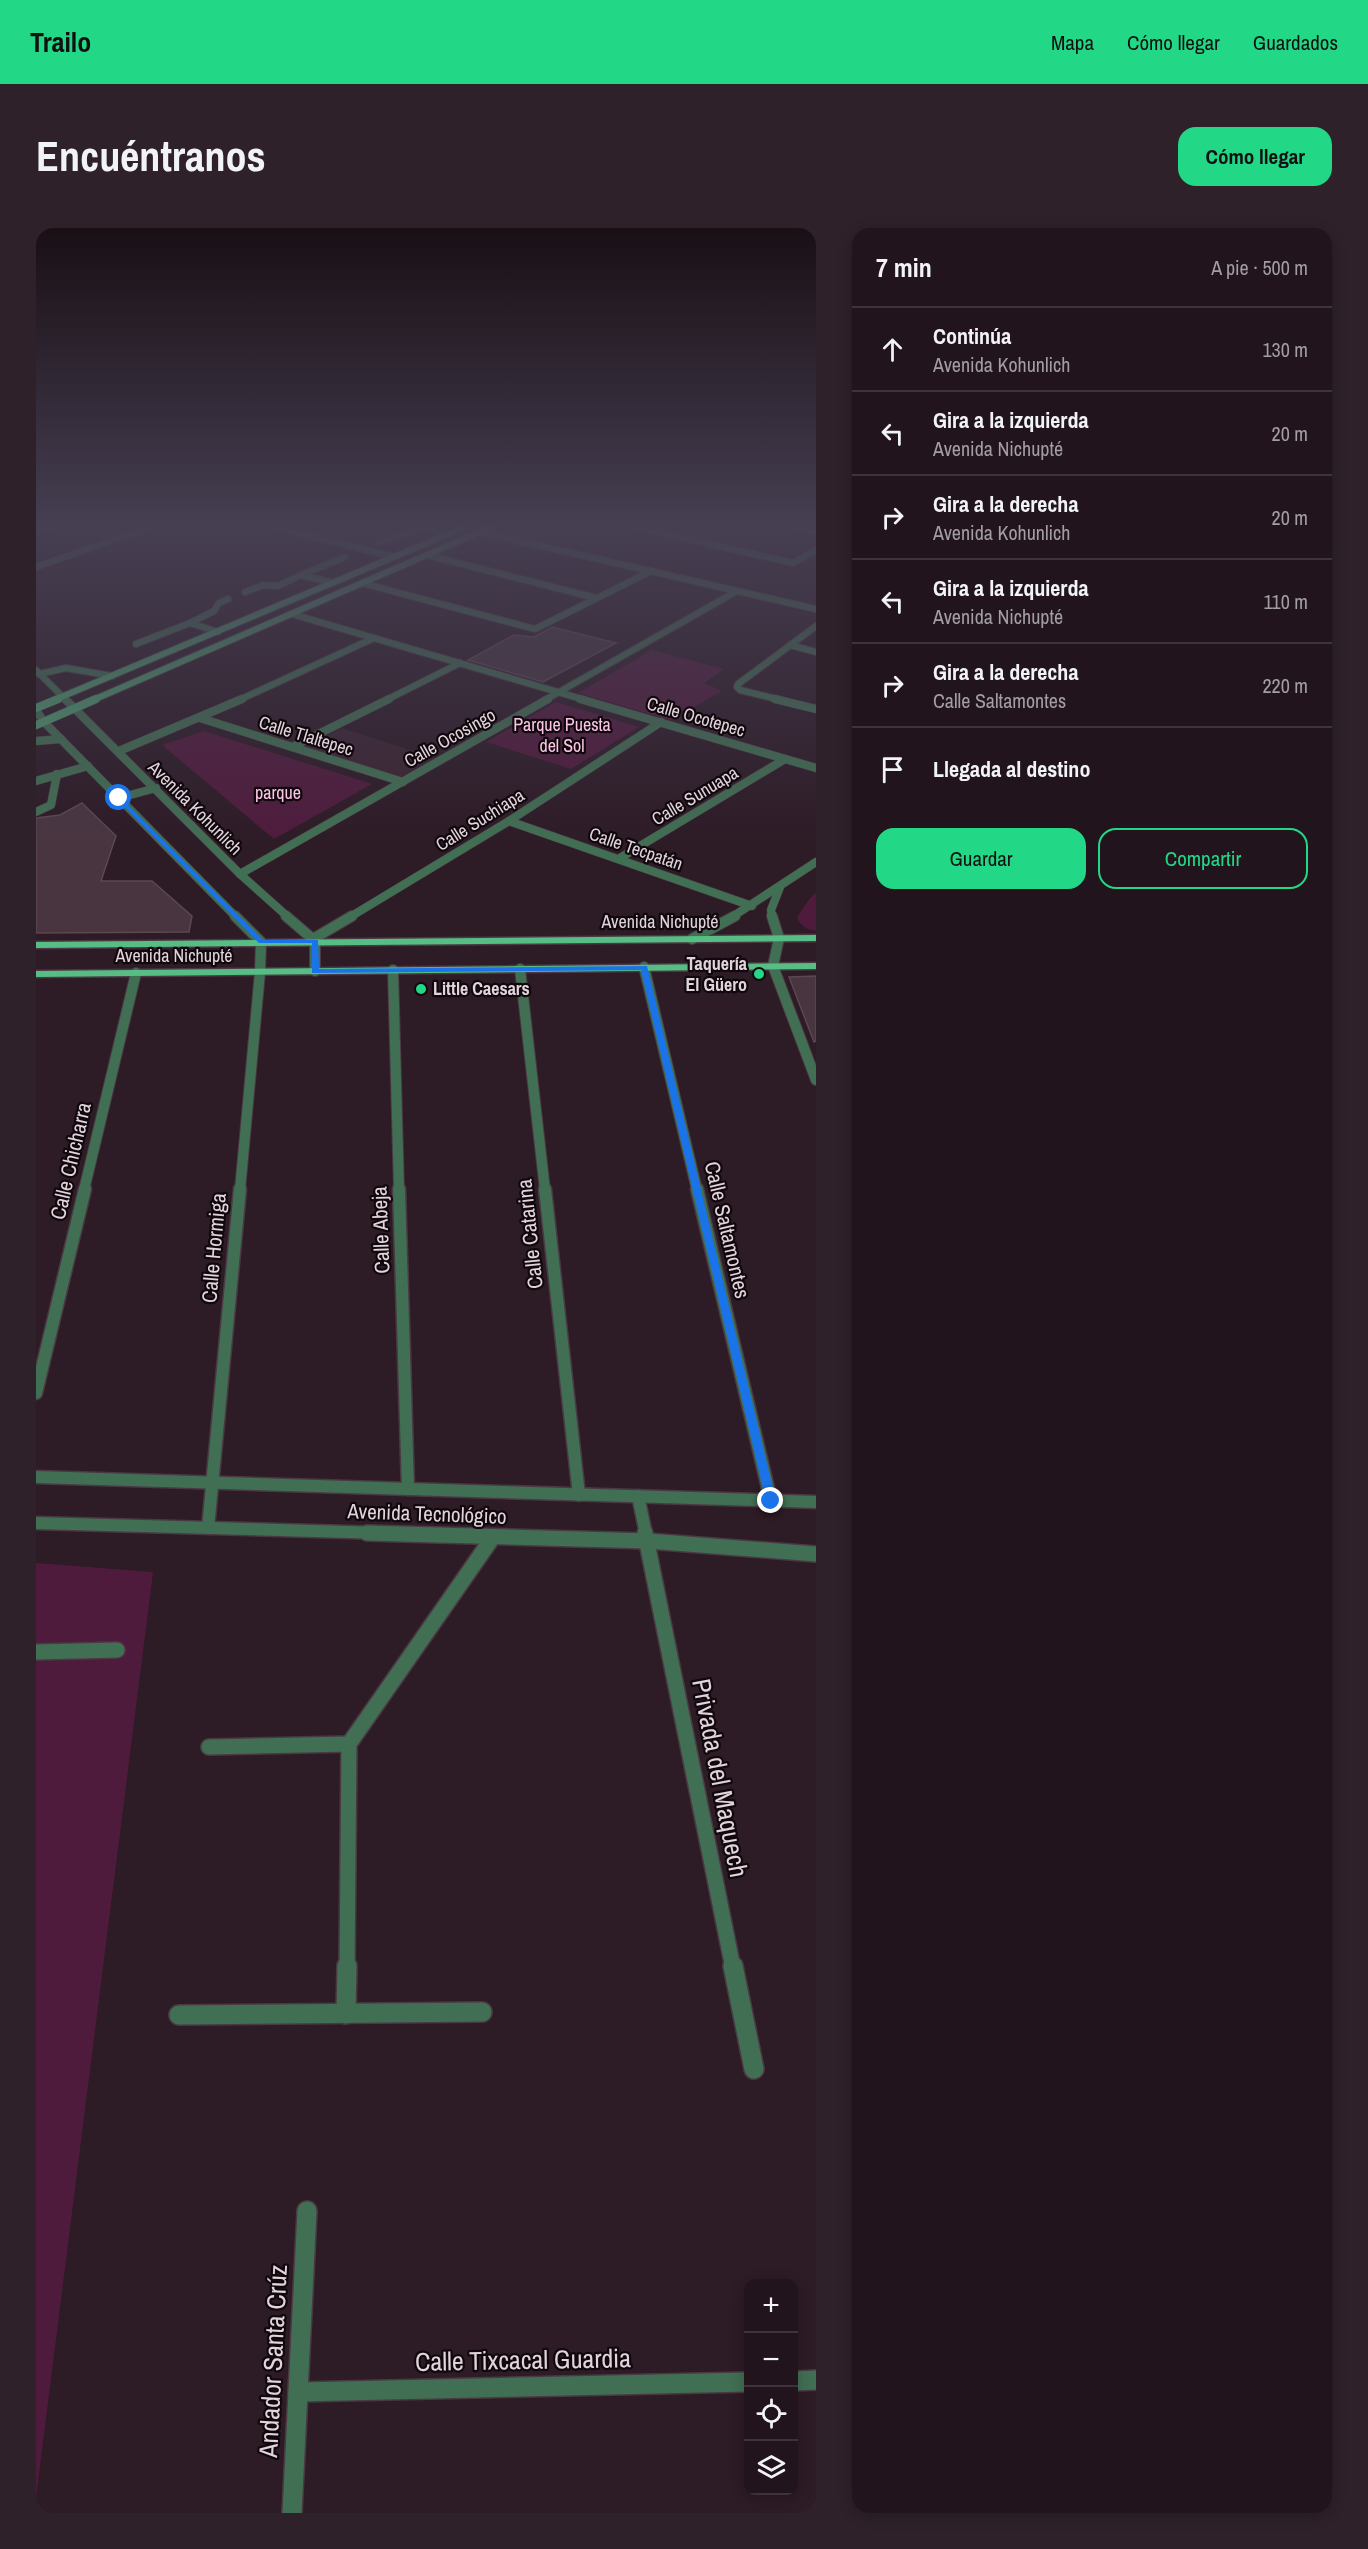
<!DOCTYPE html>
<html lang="es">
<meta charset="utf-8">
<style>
body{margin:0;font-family:"Archivo Narrow",sans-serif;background:#2e2129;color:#f1f3f6}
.controls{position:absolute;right:18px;bottom:18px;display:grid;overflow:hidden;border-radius:12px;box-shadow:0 3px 15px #0003}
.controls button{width:54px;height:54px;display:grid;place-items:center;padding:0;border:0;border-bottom:2px solid #3f333b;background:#22141c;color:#f1f3f6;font:30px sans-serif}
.stop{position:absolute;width:18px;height:18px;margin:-14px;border:4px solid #1a73e8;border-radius:50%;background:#fff}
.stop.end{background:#1a73e8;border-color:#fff;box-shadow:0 2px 6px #0008}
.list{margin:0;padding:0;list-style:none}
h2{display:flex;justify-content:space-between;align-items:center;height:78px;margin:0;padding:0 24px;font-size:26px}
h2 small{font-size:20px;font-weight:400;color:#a29ea3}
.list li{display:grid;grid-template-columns:39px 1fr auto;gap:18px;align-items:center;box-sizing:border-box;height:84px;padding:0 24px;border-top:2px solid #3f333b}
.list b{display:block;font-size:22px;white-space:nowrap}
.list p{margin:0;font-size:20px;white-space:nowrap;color:#a29ea3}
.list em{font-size:20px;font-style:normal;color:#a29ea3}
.actions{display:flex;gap:12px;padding:18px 24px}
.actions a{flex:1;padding:14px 0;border:2px solid #22d887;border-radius:18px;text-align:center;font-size:21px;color:#22d887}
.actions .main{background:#22d887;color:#111}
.icon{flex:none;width:33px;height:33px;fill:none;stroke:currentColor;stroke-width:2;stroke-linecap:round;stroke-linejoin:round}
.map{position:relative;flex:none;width:780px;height:2285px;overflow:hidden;border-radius:18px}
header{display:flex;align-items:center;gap:36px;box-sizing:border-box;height:84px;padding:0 30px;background:#22d887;color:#111}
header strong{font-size:28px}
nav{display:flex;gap:33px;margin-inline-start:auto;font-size:21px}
.intro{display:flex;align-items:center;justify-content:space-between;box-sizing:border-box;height:144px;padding:0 36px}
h1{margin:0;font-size:42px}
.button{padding:15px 27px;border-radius:18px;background:#22d887;color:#111;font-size:21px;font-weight:700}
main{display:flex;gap:36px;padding:0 36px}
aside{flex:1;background:#22141c;border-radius:18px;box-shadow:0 3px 15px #0003}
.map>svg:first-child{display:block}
.built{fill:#3b2432}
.green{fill:#4f1b3d}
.building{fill:#483540;stroke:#5c4753;stroke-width:1.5}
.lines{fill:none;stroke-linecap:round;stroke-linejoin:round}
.service-far1-casing{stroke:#4a3943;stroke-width:8}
.service-casing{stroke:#4a3943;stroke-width:9}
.minor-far5-casing{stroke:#4a3943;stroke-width:8}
.minor-far4-casing{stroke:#4a3943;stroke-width:9}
.minor-far3-casing{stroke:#4a3943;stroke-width:12}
.minor-far2-casing{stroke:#4a3943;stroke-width:15}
.minor-far1-casing{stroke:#4a3943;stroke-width:18}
.minor-casing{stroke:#4a3943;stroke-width:22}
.tertiary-far4-casing{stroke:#4a3943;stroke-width:8}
.tertiary-far3-casing{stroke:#4a3943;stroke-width:9}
.tertiary-far2-casing{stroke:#4a3943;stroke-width:12}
.tertiary-far1-casing{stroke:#4a3943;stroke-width:15}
.tertiary-casing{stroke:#4a3943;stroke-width:18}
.secondary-far1-casing{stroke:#4a3943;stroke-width:8}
.secondary-casing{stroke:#4a3943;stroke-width:9}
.primary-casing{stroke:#4a3943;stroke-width:3}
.service-far1{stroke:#416f53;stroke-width:6}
.service{stroke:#416f53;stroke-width:8}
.minor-far5{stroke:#416f53;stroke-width:6}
.minor-far4{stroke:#416f53;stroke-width:8}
.minor-far3{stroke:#416f53;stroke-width:10}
.minor-far2{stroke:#416f53;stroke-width:12}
.minor-far1{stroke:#416f53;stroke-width:15}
.minor{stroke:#416f53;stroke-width:19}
.tertiary-far4{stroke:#416f53;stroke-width:6}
.tertiary-far3{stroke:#416f53;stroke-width:8}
.tertiary-far2{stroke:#416f53;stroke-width:10}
.tertiary-far1{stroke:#416f53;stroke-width:12}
.tertiary{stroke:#416f53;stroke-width:15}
.secondary-far1{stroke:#4d9b6f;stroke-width:6}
.secondary{stroke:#4d9b6f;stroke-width:8}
.primary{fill:#56bd84;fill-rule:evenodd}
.route{fill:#1a73e8}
.poi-dot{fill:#22d887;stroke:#10080d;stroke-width:2}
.labels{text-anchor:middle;stroke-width:4.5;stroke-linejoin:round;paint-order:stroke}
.far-street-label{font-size:18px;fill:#e1d4db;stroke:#10080d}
.far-park-label{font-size:18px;fill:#fbc6e5;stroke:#10080d}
.far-poi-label{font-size:18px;font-weight:bold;fill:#e1d4db;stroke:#10080d;text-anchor:end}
.street-label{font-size:21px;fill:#e1d4db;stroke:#10080d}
.near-street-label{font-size:26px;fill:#e1d4db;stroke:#10080d}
</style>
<header>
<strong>Trailo</strong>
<nav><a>Mapa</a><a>Cómo llegar</a><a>Guardados</a></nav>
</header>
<div class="intro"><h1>Encuéntranos</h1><a class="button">Cómo llegar</a></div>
<main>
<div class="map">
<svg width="780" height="2285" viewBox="0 0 780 2285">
<rect width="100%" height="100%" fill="#2d1b26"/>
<polygon class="built" points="306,500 398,530 363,550 266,520"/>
<g class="green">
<polygon points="616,422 688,441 668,455 686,463 635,492 542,465"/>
<polygon points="520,474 603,499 535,541 450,514"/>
<polygon points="168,503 336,556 238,611 126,517"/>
<path d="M780 665V703C770 701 765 699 761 689L774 670Z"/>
<polygon points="0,1335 117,1344 0,2269"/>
</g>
<g class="building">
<polygon points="516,399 580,415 507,454 432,432 478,407 498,409"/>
<polygon points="46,575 80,608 65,653 116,653 156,688 153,704 0,705 0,590 24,587"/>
<polygon points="780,748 780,813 778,814 753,749"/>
</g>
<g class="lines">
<g class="service-far1-casing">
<g id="service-far1">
<polyline points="386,299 412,306"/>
<polyline points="342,315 385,300"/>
<polyline points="297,355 265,347 309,329"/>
<polyline points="209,364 227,357 242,358 265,347"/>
<polyline points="182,404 154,395 178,383 183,375 192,371"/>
<polyline points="100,416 154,395"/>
<polyline points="3,446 30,440 76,448"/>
</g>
</g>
<g class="service-casing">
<g id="service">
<polyline points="0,513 25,511"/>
<polyline points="0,553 52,538"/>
<polyline points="0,584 15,577 21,546"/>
</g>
</g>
<g class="minor-far5-casing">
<g id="minor-far5">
<polyline points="239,299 359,329"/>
<polyline points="600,299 757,335 780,322"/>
<polyline points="758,299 780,304"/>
<polyline points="0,304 15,299"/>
<polyline points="444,304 780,381"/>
<polyline points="391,327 560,370"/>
<polyline points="0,339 114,299"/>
<polyline points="326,355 499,401 615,343"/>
<polyline points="256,386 549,472"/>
<polyline points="754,417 780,424"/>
<polyline points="203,472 338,410"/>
<polyline points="350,472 424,435"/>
<polyline points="509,472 701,363"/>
<polyline points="745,472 704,462 701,459 702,456 780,398"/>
</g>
</g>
<g class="minor-far4-casing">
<g id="minor-far4">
<polyline points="544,471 780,540"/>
<polyline points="739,471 780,481"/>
<polyline points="164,490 367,554"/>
<polyline points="256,519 353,471"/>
<polyline points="83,523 206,471"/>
<polyline points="473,593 716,678"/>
<polyline points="584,630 749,531"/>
<polyline points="204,646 512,471"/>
<polyline points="314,689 473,593 625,494"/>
<polyline points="696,689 780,634"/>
<polyline points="736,689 735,682 744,659"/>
</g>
</g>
<g class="minor-far3-casing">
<g id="minor-far3">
<polyline points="736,688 743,710 737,738 780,852"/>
<polyline points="277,711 316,688"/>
<polyline points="656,711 699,688"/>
<polyline points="608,739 661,962"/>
<polyline points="484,741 509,962"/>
<polyline points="357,742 363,962"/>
<polyline points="48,962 100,745"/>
<polyline points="204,962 224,744"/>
</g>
</g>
<g class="minor-far2-casing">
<g id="minor-far2">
<polyline points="363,961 372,1261"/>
<polyline points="509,961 543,1267"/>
<polyline points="661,961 735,1273"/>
<polyline points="0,1165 49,961"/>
<polyline points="602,1268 610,1306"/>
<polyline points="172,1300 204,961"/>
</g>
</g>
<g class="minor-far1-casing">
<g id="minor-far1">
<polyline points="609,1305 697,1740"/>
<polyline points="0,1424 81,1422"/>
<polyline points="173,1519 313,1516"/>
<polyline points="311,1740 313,1516 457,1309"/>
</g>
</g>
<g class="minor-casing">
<g id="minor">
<polyline points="697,1738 718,1841"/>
<polyline points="310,1786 311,1738"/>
<polyline points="143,1787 446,1784"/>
<polyline points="758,2153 780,2152"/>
<polyline points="262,2164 712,2154"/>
<polyline points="256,2285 271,1983"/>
</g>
</g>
<g class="tertiary-far4-casing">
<polyline id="tertiary-far4" points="0,442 30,472"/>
</g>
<g class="tertiary-far3-casing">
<g id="tertiary-far3">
<polyline points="29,471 204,646 252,689"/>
<polyline points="0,482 8,494 200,689"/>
<polyline points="83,570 120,560"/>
</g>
</g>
<g class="tertiary-far2-casing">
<g id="tertiary-far2">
<polyline points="199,688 225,714 224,744"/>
<polyline points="250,688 279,713 279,743"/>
</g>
</g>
<g class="tertiary-far1-casing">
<g id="tertiary-far1">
<polyline points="0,1249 780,1274"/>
<polyline points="0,1295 382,1306"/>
</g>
</g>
<g class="tertiary-casing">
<polyline id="tertiary" points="331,1305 612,1313 780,1326"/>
</g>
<g class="secondary-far1-casing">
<g id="secondary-far1">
<polyline points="18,472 429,299"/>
<polyline points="57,472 455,299"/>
</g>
</g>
<g class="secondary-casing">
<g id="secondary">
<polyline points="0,480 22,471"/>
<polyline points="0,497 60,471"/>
</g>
</g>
<g class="primary-casing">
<g id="primary">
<polygon points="780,707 780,713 0,720 0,714"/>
<polygon points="780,735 780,741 0,749 0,743"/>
</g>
</g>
<use href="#service-far1" class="service-far1"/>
<use href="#service" class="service"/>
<use href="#minor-far5" class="minor-far5"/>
<use href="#minor-far4" class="minor-far4"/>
<use href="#minor-far3" class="minor-far3"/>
<use href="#minor-far2" class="minor-far2"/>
<use href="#minor-far1" class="minor-far1"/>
<use href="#minor" class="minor"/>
<use href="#tertiary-far4" class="tertiary-far4"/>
<use href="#tertiary-far3" class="tertiary-far3"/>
<use href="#tertiary-far2" class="tertiary-far2"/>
<use href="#tertiary-far1" class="tertiary-far1"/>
<use href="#tertiary" class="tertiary"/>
<use href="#secondary-far1" class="secondary-far1"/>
<use href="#secondary" class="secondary"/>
<use href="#primary" class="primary"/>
</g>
<linearGradient id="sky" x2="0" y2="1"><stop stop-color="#190f15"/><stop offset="0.48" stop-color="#463f52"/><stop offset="1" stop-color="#463f52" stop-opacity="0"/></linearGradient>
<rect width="780" height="619" fill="url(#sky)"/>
<polygon class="route" points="83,568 227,712 282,712 283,741 611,738 740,1273 739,1276 735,1277 730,1273 605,742 276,745 276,715 223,715 81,571"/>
<g class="poi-dot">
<circle cx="723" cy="746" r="6"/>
<circle cx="385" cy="761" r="6"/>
</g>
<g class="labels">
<g class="far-street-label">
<text transform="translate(660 489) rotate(16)" y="6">Calle Ocotepec</text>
<text transform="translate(270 508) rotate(17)" y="6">Calle Tlaltepec</text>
<text transform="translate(414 510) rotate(-29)" y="6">Calle Ocosingo</text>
<text transform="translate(659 568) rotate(-31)" y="6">Calle Sunuapa</text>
<text transform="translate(159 580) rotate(45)" y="6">Avenida Kohunlich</text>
<text transform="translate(444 592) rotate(-32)" y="6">Calle Suchiapa</text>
<text transform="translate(600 621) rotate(19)" y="6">Calle Tecpatán</text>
<text x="624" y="700">Avenida Nichupté</text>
<text x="138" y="734">Avenida Nichupté</text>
</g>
<g class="far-park-label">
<text x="526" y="503">Parque Puesta<tspan x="526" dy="21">del Sol</tspan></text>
<text x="242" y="571">parque</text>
</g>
<g class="far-poi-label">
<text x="711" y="742">Taquería<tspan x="711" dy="21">El Güero</tspan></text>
<text x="397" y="767" text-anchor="start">Little Caesars</text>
</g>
<g class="street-label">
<text transform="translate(35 933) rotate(-77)" y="7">Calle Chicharra</text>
<text transform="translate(345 1002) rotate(-92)" y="7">Calle Abeja</text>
<text transform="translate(691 1002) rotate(77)" y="7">Calle Saltamontes</text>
<text transform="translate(494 1006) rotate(-96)" y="7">Calle Catarina</text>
<text transform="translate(178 1020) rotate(-85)" y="7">Calle Hormiga</text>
<text transform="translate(391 1286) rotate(2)" y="7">Avenida Tecnológico</text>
</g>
<g class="near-street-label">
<text transform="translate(684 1550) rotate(79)" y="9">Privada del Maquech</text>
<text transform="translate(487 2132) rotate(-1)" y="9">Calle Tixcacal Guardia</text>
<text transform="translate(237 2133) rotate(-87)" y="9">Andador Santa Crúz</text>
</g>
</g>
</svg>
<div class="controls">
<button>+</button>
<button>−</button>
<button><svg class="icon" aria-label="locate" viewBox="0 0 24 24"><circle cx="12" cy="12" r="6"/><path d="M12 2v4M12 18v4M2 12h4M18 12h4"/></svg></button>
<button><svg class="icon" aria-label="layers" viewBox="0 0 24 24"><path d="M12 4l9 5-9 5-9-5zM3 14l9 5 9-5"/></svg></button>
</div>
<div class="stop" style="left:83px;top:570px"></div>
<div class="stop end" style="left:735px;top:1273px"></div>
</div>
<aside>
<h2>7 min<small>A pie · 500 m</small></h2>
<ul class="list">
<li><svg class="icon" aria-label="ahead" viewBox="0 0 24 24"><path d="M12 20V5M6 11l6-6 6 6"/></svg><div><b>Continúa</b><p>Avenida Kohunlich</p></div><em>130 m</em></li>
<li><svg class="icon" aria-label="left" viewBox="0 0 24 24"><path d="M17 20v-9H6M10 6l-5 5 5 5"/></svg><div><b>Gira a la izquierda</b><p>Avenida Nichupté</p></div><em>20 m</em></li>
<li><svg class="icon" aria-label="right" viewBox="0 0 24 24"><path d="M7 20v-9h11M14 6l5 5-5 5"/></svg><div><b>Gira a la derecha</b><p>Avenida Kohunlich</p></div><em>20 m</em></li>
<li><svg class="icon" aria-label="left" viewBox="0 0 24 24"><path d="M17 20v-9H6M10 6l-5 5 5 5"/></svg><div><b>Gira a la izquierda</b><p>Avenida Nichupté</p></div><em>110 m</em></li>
<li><svg class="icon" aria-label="right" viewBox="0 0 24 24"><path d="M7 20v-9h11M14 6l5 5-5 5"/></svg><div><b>Gira a la derecha</b><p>Calle Saltamontes</p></div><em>220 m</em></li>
<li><svg class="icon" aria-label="arrive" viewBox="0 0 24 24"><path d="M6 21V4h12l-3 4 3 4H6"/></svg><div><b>Llegada al destino</b></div></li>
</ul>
<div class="actions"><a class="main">Guardar</a><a>Compartir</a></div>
</aside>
</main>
